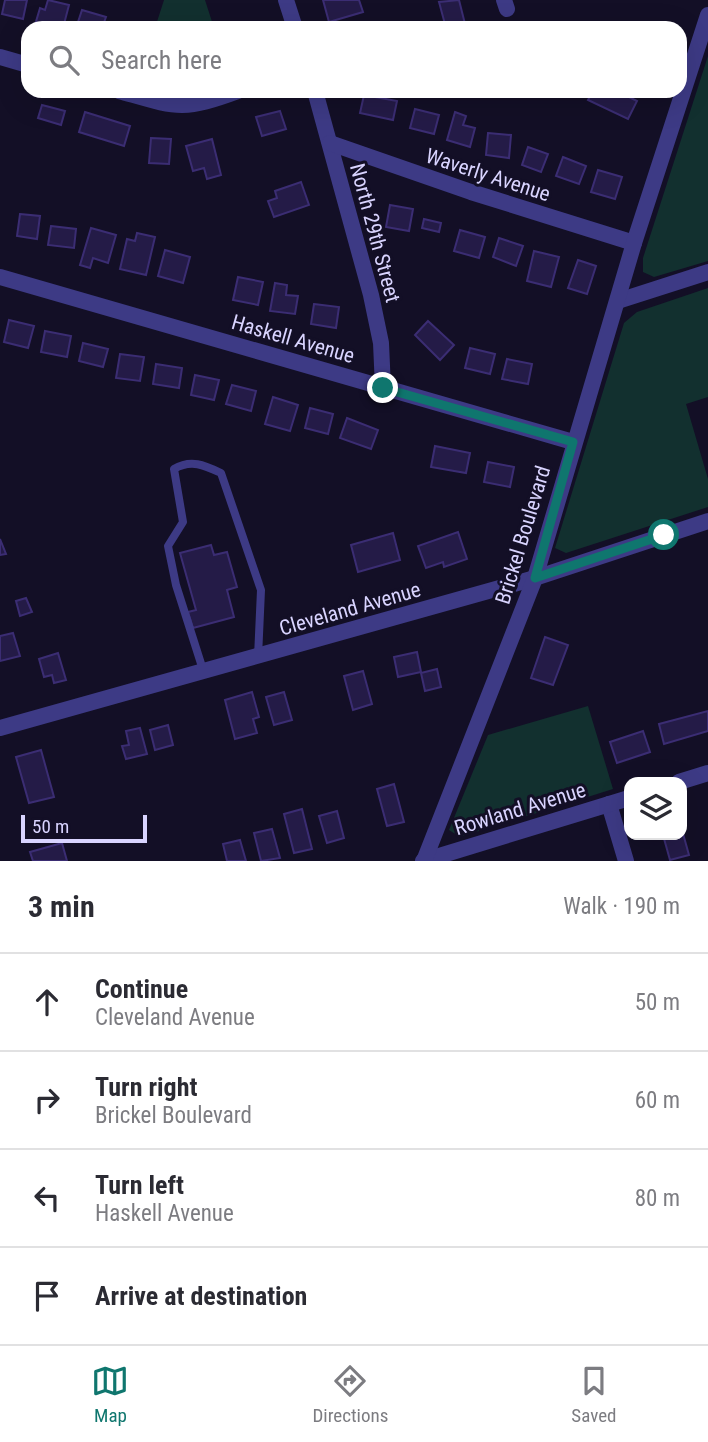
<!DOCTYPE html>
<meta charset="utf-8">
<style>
body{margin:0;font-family:"Roboto Condensed",sans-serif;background:#f2f2f3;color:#2b2b33}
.controls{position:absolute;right:21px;bottom:21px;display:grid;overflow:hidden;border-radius:14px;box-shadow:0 7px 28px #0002}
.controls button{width:63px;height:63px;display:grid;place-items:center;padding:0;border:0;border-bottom:2px solid #e1e1e2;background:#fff;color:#2b2b33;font:35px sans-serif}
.scale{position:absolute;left:21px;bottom:18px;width:126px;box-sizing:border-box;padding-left:7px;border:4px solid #d9d4ff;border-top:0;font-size:19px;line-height:24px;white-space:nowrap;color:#d9d4ff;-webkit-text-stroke:5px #130f26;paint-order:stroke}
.stop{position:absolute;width:21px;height:21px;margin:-16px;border:5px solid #0f766e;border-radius:50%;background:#fff}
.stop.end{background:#0f766e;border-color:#fff;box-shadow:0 2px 7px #0008}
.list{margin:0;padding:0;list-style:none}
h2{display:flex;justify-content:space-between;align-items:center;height:91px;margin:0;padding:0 28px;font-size:30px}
h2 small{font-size:23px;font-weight:400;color:#7c7c81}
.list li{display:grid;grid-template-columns:46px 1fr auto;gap:21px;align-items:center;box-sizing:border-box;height:98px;padding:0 28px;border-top:2px solid #e1e1e2}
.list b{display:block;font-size:26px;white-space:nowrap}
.list p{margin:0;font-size:23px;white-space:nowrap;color:#7c7c81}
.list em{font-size:23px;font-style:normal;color:#7c7c81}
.icon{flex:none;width:38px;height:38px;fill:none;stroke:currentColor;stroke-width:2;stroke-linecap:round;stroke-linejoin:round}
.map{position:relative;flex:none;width:708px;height:861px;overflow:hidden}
.search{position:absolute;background:#fff;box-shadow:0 7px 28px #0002;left:21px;right:21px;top:21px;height:77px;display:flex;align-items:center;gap:18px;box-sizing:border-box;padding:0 24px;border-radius:21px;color:#7c7c81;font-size:26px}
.sheet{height:483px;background:#fff}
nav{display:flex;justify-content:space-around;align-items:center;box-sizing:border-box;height:98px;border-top:2px solid #e1e1e2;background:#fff;font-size:19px;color:#7c7c81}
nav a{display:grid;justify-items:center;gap:4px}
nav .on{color:#0f766e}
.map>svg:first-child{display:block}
.green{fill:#12302f}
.building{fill:#241b47;stroke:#3b2d73;stroke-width:2}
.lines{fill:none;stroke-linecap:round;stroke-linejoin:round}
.lane{stroke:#3d3a85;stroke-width:8}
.street{stroke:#3d3a85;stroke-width:16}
.route{stroke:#0f766e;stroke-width:9}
.labels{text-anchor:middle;stroke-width:6;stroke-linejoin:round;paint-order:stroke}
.street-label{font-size:21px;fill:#d9d4ff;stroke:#130f26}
</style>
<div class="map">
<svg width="708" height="861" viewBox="0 0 708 861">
<rect width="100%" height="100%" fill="#130f26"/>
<g class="green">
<polygon points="164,0 205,0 214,28 155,28"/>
<polygon points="708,56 708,261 654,277 643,272 643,258"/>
<polygon points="708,288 708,397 686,404 708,479 708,507 566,553 555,548 624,323 637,312"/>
<polygon points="588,706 613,789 460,837 449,830 488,735"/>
</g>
<g class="building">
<polygon points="5,0 27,0 23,19 2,14"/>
<polygon points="48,0 69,5 63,28 35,25 40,8 45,10"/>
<polygon points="323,0 359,0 363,12 329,22"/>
<polygon points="459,0 466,28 446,28 439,2"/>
<polygon points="82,10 106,17 102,28 76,28"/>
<polygon points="121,23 141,28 120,28"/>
<polygon points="593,91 617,91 637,101 628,119 588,100"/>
<polygon points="364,95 397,101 393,120 360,113"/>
<polygon points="42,105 65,111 61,125 38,118"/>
<polygon points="415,109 439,115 434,134 410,128"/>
<polygon points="280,111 286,129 262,136 256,117"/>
<polygon points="85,112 130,126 124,146 79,132"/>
<polygon points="455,112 466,116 463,125 475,128 470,147 447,140"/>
<polygon points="488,133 511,135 509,158 486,155"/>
<polygon points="151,138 171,139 169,164 149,163"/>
<polygon points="212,139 221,175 207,179 204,168 193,171 186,146"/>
<polygon points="528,147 548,154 541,172 522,165"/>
<polygon points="563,157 586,166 579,184 556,176"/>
<polygon points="598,170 622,177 615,199 591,192"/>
<polygon points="301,182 309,205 274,217 268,201 277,198 275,191"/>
<polygon points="390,205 413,209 409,231 386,227"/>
<polygon points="20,214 40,216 37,239 17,236"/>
<polygon points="424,219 441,223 439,232 422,228"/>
<polygon points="51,226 76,229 74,248 48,245"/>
<polygon points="91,228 116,235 108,263 93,258 90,268 80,265"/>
<polygon points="460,230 485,237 479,258 454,251"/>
<polygon points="137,233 155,237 146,275 120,269 127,239 135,241"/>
<polygon points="499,238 523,246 516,266 493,257"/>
<polygon points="165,250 190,257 183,283 158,276"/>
<polygon points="534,251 559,257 551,287 527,281"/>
<polygon points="578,260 596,266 587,294 568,288"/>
<polygon points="238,277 263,282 258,305 233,300"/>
<polygon points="275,283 287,285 286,295 298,296 295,314 270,311"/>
<polygon points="314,304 339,307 336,328 311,324"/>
<polygon points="9,320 34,326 28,348 4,342"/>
<polygon points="428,321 454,345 440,360 415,335"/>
<polygon points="45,331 71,336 67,357 41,352"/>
<polygon points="83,343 108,349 103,367 79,361"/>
<polygon points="470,348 495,354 490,374 465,368"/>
<polygon points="120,354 144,357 140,381 116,378"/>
<polygon points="507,359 532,364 528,384 502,379"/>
<polygon points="156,364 182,368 179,388 153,384"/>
<polygon points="195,375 219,380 214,400 191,395"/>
<polygon points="232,385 256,391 251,411 226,404"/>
<polygon points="273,397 298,405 290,431 265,424"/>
<polygon points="310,408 333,414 328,434 305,428"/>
<polygon points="347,418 378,430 371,449 340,438"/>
<polygon points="435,446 470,453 466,473 431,467"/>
<polygon points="488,462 514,467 510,487 484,482"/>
<polygon points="458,532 467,559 444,567 443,562 426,568 418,546"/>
<polygon points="393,533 400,560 358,572 351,545"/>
<polygon points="0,539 6,554 0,555"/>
<polygon points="211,545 214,555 227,552 237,587 227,590 234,617 193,628 188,612 196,610 180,553"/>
<polygon points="26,598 32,612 20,616 16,601"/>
<polygon points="13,633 20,656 0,661 0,636"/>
<polygon points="545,637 568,645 553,685 531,678"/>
<polygon points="417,652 421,672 398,677 394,657"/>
<polygon points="58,653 66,680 54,683 52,675 44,677 39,659"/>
<polygon points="437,669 441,687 425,691 421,673"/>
<polygon points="363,671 372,704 353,710 344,676"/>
<polygon points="252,692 259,717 253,719 257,733 235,739 225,700"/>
<polygon points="284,692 292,720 274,725 266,697"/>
<polygon points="708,711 708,731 664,744 659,724"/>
<polygon points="168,725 173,745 155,750 150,730"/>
<polygon points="140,728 147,754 126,759 122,746 129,745 126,731"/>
<polygon points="643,731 650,752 617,763 610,742"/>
<polygon points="41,750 54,797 29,803 16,757"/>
<polygon points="394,784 404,822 387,826 377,789"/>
<polygon points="302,809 312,849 294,853 284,814"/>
<polygon points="337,811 344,838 327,843 319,816"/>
<polygon points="272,829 280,858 261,861 254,833"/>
<polygon points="682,830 689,855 670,860 663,835 682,835"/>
<polygon points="240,840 246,861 227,861 223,844"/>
<polygon points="62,843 67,861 33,861 30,852"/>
</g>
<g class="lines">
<path class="lane" d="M204 673 176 585 168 546 183 522 174 469C191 459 204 465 221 473L261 590 258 657"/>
<g class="street">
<polyline points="286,0 295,28"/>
<polyline points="504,0 507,9"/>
<polyline points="0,57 28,65"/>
<path d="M119 91C176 107 181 112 238 91"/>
<polyline points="315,91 371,295 381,343 383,388"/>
<polyline points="330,143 471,192 634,243"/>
<polyline points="0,277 573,442"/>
<polyline points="618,301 708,272"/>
<polyline points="0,728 535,578 708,521"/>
<polyline points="679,782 708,773"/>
<polyline points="609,804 626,861"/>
<polyline points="423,861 629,798"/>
<polyline points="424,861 535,578 634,243 708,15"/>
</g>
</g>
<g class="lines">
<polyline class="route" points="383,388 573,442 535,578 664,535"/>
</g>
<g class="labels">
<g class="street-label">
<text transform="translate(488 175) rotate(18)" y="7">Waverly Avenue</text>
<text transform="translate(375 233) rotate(75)" y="7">North 29th Street</text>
<text transform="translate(293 339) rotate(16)" y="7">Haskell Avenue</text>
<text transform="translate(523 535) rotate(-73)" y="7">Brickel Boulevard</text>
<text transform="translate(350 609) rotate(-16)" y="7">Cleveland Avenue</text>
<text transform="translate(520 809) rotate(-17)" y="7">Rowland Avenue</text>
</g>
</g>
</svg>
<div class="controls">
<button><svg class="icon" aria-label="layers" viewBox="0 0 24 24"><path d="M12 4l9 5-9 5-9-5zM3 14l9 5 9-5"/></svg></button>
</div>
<div class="scale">50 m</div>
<div class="stop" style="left:664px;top:535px"></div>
<div class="stop end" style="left:383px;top:388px"></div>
<div class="search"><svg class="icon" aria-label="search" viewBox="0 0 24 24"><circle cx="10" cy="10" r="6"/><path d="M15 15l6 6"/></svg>Search here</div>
</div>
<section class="sheet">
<h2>3 min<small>Walk · 190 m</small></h2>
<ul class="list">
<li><svg class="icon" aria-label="ahead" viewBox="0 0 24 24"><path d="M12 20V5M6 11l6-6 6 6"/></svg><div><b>Continue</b><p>Cleveland Avenue</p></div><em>50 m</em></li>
<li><svg class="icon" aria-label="right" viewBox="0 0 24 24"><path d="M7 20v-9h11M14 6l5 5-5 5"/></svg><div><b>Turn right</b><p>Brickel Boulevard</p></div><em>60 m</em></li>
<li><svg class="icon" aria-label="left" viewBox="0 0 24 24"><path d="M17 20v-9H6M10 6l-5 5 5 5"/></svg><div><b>Turn left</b><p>Haskell Avenue</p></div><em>80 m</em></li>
<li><svg class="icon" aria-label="arrive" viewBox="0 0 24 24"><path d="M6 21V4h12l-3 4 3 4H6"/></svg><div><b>Arrive at destination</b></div></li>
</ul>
</section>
<nav>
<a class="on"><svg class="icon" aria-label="map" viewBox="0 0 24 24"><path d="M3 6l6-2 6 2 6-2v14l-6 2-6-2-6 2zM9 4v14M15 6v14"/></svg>Map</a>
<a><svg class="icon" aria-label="directions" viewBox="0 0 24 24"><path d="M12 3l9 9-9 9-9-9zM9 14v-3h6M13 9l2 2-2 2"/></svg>Directions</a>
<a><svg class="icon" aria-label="saved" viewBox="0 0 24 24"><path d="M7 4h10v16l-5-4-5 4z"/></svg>Saved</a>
</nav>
